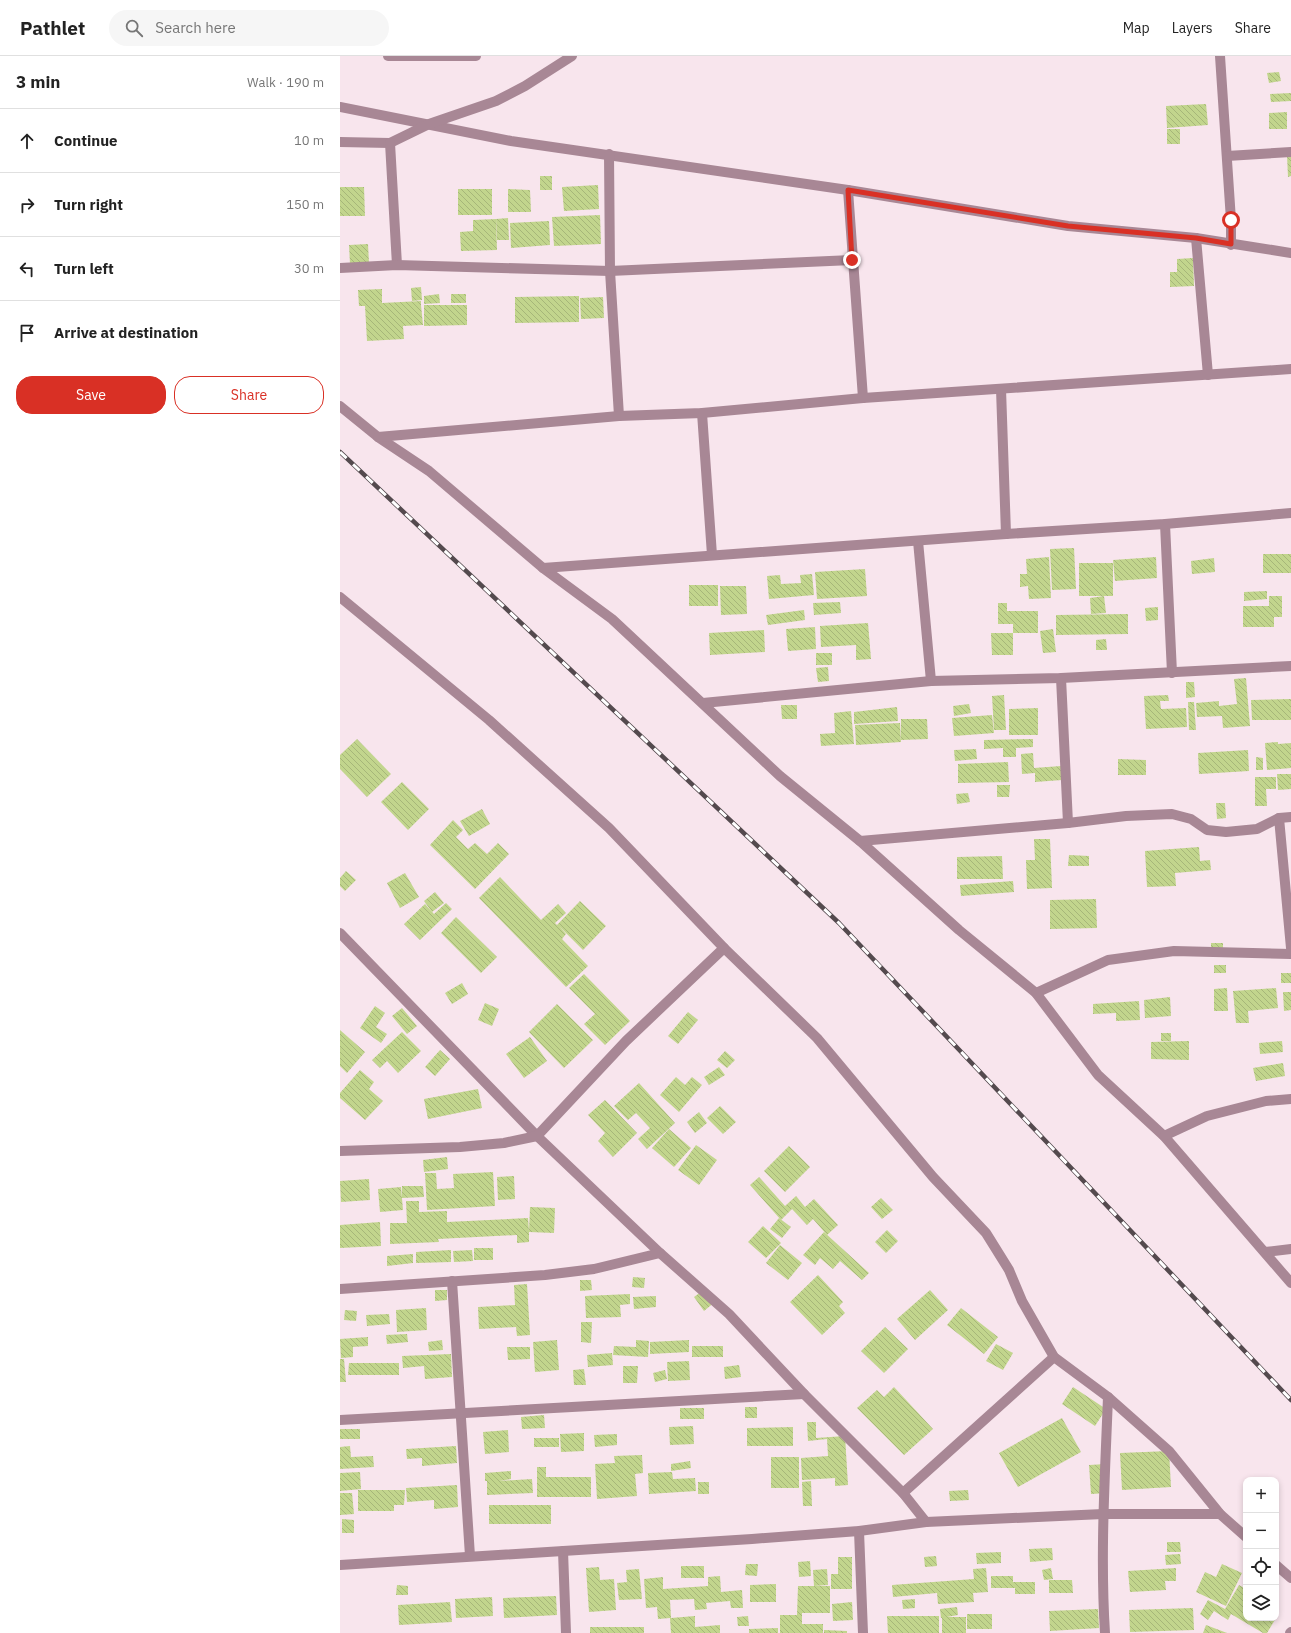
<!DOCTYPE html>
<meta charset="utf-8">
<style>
body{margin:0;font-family:"IBM Plex Sans",sans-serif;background:#f6f6f6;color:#222}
.controls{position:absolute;right:12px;bottom:12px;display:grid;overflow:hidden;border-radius:8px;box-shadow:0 2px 6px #0003}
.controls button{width:36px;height:36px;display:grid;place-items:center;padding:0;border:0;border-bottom:1px solid #e0e0e0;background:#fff;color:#222;font:20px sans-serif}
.stop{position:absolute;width:12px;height:12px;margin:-9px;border:3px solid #d93025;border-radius:50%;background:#fff}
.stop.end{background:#d93025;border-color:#fff;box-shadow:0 1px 4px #0008}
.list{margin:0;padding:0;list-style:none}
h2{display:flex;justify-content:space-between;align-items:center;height:52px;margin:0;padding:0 16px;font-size:17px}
h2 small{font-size:13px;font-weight:400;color:#767676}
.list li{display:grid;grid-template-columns:26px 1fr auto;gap:12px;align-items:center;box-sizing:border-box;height:64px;padding:0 16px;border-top:1px solid #e0e0e0}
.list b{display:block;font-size:15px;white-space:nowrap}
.list em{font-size:13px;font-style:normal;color:#767676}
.actions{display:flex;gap:8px;padding:12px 16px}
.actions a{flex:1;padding:9px 0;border:1px solid #d93025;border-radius:16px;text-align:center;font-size:14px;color:#d93025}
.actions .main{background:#d93025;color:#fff}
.icon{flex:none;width:22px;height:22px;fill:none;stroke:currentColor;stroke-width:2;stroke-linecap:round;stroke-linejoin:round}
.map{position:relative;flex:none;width:951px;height:1577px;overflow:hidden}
header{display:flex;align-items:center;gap:24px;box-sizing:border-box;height:56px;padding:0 20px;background:#fff;border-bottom:1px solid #e0e0e0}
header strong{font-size:19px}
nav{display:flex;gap:22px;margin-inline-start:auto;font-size:14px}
.search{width:280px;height:36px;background:#f6f6f6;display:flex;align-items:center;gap:10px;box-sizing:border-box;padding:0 14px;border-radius:22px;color:#767676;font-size:15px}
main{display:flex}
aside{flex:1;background:#fff}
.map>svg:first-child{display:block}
.building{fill:url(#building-back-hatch)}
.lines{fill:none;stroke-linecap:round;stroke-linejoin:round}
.minor{stroke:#a88795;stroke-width:10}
.rail-casing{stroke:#544a4e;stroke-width:4.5}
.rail{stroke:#fff;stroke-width:3;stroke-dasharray:9;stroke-linecap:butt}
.route{stroke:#d93025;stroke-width:5}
</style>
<header>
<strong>Pathlet</strong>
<div class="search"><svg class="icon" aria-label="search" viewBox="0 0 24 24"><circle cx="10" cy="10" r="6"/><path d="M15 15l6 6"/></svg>Search here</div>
<nav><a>Map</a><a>Layers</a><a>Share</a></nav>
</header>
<main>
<aside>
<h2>3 min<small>Walk · 190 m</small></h2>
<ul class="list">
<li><svg class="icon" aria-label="ahead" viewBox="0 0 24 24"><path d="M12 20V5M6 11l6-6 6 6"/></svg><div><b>Continue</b></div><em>10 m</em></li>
<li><svg class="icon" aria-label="right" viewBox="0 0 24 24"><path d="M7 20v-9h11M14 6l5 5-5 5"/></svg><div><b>Turn right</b></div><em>150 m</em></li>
<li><svg class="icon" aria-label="left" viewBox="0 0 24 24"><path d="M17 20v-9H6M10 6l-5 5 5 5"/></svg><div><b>Turn left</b></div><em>30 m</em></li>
<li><svg class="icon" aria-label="arrive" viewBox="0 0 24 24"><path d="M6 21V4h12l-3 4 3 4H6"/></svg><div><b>Arrive at destination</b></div></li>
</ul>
<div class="actions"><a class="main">Save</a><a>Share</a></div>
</aside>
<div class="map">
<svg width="951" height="1577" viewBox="0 0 951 1577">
<defs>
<pattern id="building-back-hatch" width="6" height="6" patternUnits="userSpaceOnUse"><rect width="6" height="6" fill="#c2d58d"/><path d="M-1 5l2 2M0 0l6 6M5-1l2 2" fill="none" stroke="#a6b679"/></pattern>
</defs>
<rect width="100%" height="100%" fill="#f8e5ed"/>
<g class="building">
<polygon points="939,16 941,25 929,27 927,17"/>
<polygon points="951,37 951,45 931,46 930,38"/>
<polygon points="866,48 868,69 827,72 826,50"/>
<polygon points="947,56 947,73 929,73 929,57"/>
<rect x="827" y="73" width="13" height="15"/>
<polygon points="947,99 951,99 951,120 948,121"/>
<rect x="200" y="120" width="12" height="14"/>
<polygon points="258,129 259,153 224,155 222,131"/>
<polygon points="0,131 24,131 25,160 0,160"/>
<rect x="118" y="133" width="34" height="26"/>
<polygon points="168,133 190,134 191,156 168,156"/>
<polygon points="260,159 261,188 214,190 212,161"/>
<polygon points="168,162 169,184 157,184 156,163"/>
<polygon points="156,163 157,194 121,195 120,176 133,175 133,164"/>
<polygon points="209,165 210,189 171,192 170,167"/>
<polygon points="28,188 29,207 10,208 9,189"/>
<polygon points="853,202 854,230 830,231 830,216 837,216 837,203"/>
<polygon points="81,231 82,244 72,245 71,232"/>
<polygon points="42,233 42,247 81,245 81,249 80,249 81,249 83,269 63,270 64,283 27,285 25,250 19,250 18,234"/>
<polygon points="99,238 100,247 84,248 84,240"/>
<rect x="111" y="238" width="15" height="9"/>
<polygon points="239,240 239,266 175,267 175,241"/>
<polygon points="263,241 264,262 241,263 240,242"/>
<polygon points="84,249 127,249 127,269 84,270"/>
<polygon points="734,492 736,533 712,534 710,493"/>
<rect x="923" y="498" width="28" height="19"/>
<polygon points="709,501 711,542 689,543 688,530 680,531 680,518 687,518 686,503"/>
<polygon points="816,501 817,522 775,525 773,504"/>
<polygon points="874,502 875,516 852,518 851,505"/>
<rect x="739" y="507" width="34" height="33"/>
<polygon points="525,513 527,540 477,543 475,516"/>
<polygon points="472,518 474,539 429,543 427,520 440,519 441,528 461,527 460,519"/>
<rect x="349" y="529" width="29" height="21"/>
<polygon points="380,530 406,530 407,558 381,559"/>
<polygon points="927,535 927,543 904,545 904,536"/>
<polygon points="764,540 766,557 751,558 750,542"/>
<polygon points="929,540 942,540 942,561 934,561 934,571 903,571 903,550 929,550"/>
<polygon points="500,546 501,557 474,559 473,547"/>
<polygon points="658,547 667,547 667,555 698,555 698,577 673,577 673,568 658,568"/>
<polygon points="818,551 818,564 806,565 805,552"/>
<polygon points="464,554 465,564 428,569 426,559"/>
<polygon points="788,558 788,578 716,579 716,559"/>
<polygon points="528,567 531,603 516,604 516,589 481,591 480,570"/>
<polygon points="475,571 476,593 448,595 446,573"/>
<polygon points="713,573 716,596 703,597 700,575"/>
<polygon points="424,574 425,596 370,599 369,577"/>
<polygon points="651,577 673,577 673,599 652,599"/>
<polygon points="766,583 767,594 756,594 756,584"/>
<rect x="476" y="597" width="16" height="12"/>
<polygon points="488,611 489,625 478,626 476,612"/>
<polygon points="906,622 910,670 883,672 882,660 857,661 856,647 879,645 879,650 897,648 894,623"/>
<polygon points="846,626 854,626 855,641 846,642"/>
<polygon points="664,639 666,674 654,674 652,640"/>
<polygon points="828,639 829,645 820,645 821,653 846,652 847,671 806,673 804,640"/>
<polygon points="951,643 951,664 912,664 911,644"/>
<polygon points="848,646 854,646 856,674 849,674"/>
<polygon points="629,648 631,657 614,660 613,650"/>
<polygon points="441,649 457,649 457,663 442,663"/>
<polygon points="557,651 558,665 514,668 514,656"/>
<polygon points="698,652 698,679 669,679 669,653"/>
<polygon points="511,655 514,688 481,690 480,678 495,677 494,657"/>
<polygon points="652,659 654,677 614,680 612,662"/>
<polygon points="561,663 587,663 588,683 561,684"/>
<polygon points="560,667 561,686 516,689 515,669"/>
<polygon points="17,683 51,718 27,741 0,713 0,699"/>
<polygon points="693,683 693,691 676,692 676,701 663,701 663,692 644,693 644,684"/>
<polygon points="938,686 938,688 951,687 951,712 927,714 925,687"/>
<polygon points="636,693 637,703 615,705 614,694"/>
<polygon points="908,694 909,715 859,718 858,697"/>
<polygon points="693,697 694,712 721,710 722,724 695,726 695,717 682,718 681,698"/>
<polygon points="916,701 923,702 923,714 916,714"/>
<polygon points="778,703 806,704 806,719 778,719"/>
<polygon points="668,706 669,726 618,727 618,708"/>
<polygon points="937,718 951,718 951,733 938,734"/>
<polygon points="915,721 936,721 936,733 926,733 927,750 915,750"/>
<polygon points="62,726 89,753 68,774 41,746"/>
<polygon points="657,729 670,729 669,741 657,741"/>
<polygon points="628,737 630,746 617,748 616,738"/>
<polygon points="876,747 885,747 886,762 877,763"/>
<polygon points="142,753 150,768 129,780 120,765"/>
<polygon points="113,764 123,774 116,781 128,793 135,787 147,798 158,787 169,798 135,833 90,789"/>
<polygon points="694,783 710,783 712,832 687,833 686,804 695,804"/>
<polygon points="859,791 860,805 870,804 871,814 835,817 836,830 807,831 805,795"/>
<polygon points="729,799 749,800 749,810 728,810"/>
<polygon points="662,800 663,823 617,823 617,801"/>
<polygon points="6,815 16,824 5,835 0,830 0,822"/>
<polygon points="65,817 79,841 60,852 47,827"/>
<polygon points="160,821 201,864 218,848 226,857 215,867 217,869 240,845 266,870 243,894 219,870 226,878 222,883 248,910 226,931 139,842"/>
<polygon points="673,825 674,836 621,840 620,829"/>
<polygon points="95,836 104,847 92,856 84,845"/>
<polygon points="756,843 757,872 710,873 710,844"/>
<polygon points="106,847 112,853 80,884 64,868 85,848 94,858"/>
<polygon points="116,861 157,901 141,917 101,877"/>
<rect x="871" y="887" width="12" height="6"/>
<rect x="874" y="909" width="12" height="8"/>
<rect x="941" y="917" width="10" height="10"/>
<polygon points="244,918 290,965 265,989 244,968 255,958 229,932"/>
<polygon points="122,927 128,938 112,948 105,937"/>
<polygon points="887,932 888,955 874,955 874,933"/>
<polygon points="936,932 938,952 908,955 909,967 896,967 893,935"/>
<polygon points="943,936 951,936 951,954 944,955"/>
<polygon points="830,941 831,960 805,962 804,944"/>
<polygon points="799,945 800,964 776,965 776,957 753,958 753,948"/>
<polygon points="145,947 159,953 152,970 138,964"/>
<polygon points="217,948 253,984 224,1012 189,976"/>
<polygon points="35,950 45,957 36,971 47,978 41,987 20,972"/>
<polygon points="62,952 77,970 67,978 52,960"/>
<polygon points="348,956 358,964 338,988 328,980"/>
<polygon points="0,974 25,996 7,1017 0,1010"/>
<polygon points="62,976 81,995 58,1017 47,1005 40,1012 32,1004"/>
<rect x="821" y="977" width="10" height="8"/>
<polygon points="190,981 207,1005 184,1022 166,998"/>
<polygon points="849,985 849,1004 811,1003 811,986"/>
<polygon points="942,985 943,996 920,998 919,987"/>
<polygon points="100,994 110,1003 95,1020 85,1011"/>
<polygon points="385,995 395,1004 387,1012 377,1004"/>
<polygon points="943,1007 945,1020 916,1025 913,1012"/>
<polygon points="379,1011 385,1019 369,1029 364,1021"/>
<polygon points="20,1014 34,1026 29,1033 43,1045 25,1064 0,1042 0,1037"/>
<polygon points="336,1021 345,1029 352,1021 362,1029 339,1056 320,1039"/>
<polygon points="299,1027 335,1067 307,1093 298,1083 310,1072 296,1057 288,1064 274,1050"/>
<polygon points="138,1033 142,1052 88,1063 84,1043"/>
<polygon points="265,1044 297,1077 273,1101 258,1085 265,1077 248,1059"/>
<polygon points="380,1050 396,1066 383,1078 367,1062"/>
<polygon points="359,1056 367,1067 355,1077 347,1066"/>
<polygon points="329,1073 351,1092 334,1111 312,1092"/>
<polygon points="356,1089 377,1104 359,1129 338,1114"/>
<polygon points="449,1090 470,1111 445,1136 424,1115"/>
<polygon points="107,1101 108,1113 84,1116 83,1104"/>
<polygon points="153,1116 155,1150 87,1154 85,1117 96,1117 97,1133 114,1132 113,1118"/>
<polygon points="174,1120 175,1143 158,1144 157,1121"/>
<polygon points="419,1121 445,1150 456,1140 465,1151 474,1143 498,1169 487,1179 473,1163 467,1169 452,1153 441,1164 410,1129"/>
<polygon points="29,1123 30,1144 1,1146 0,1125"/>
<polygon points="62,1130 83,1130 84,1141 62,1142"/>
<polygon points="61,1131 63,1154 40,1156 38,1133"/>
<polygon points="541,1142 553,1154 542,1163 531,1151"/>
<polygon points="66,1145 79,1145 79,1156 107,1155 107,1166 188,1162 189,1175 190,1151 215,1152 214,1177 189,1176 189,1186 177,1187 177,1179 98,1183 99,1186 50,1188 50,1167 67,1167"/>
<polygon points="439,1162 451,1171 442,1182 430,1173"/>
<polygon points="40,1166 41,1190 0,1192 0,1169"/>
<polygon points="423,1170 441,1187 426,1202 408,1186"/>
<polygon points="547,1174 558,1185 546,1197 535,1186"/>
<polygon points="484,1176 529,1217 522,1224 500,1205 493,1213 480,1202 475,1209 463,1199"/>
<polygon points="440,1189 462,1207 448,1224 426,1207"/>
<rect x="134" y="1192" width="19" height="12"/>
<polygon points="111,1194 111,1206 76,1207 76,1196"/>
<polygon points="132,1194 133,1205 114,1206 113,1195"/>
<polygon points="73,1198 73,1207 47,1210 47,1200"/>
<polygon points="478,1219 503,1246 499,1250 505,1257 482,1279 450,1246"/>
<polygon points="293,1221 305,1222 304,1232 292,1231"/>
<polygon points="240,1224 251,1224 252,1234 240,1235"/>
<polygon points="187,1228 190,1279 177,1280 176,1271 139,1273 138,1251 175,1249 174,1229"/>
<polygon points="366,1232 376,1245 364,1255 354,1241"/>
<polygon points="95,1234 107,1234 107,1244 95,1245"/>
<polygon points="590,1234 608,1254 575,1284 557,1263"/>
<polygon points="290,1238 290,1248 280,1249 281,1261 246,1262 245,1240"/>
<polygon points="316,1240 316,1251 294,1253 293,1241"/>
<polygon points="86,1252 87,1274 57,1276 56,1254"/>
<polygon points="621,1252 658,1281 644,1298 607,1269"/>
<polygon points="5,1254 17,1255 16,1265 4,1264"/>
<polygon points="49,1258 50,1268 27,1270 26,1259"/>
<polygon points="241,1266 252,1266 251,1287 241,1286"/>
<polygon points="545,1271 568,1293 544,1317 521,1295"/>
<polygon points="67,1278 68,1286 47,1288 46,1279"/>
<polygon points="28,1281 28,1290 13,1291 13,1301 1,1302 0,1283"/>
<polygon points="102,1284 103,1294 89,1295 88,1286"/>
<polygon points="217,1284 219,1314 195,1316 193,1286"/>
<polygon points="296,1284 309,1285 308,1301 273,1299 274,1290 296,1291"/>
<polygon points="349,1284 349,1296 310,1298 310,1286"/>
<polygon points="656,1288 673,1297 663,1314 646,1305"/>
<rect x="352" y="1290" width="31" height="11"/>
<polygon points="167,1291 190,1291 190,1303 168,1304"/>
<polygon points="272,1297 273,1309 248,1311 247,1299"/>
<polygon points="111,1298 112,1321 85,1323 84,1310 63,1312 62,1300"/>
<polygon points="0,1303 4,1303 6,1326 0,1326"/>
<polygon points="349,1305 350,1324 328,1325 327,1306"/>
<polygon points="9,1307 59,1307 59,1319 8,1319"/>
<polygon points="399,1309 401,1321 385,1323 384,1311"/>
<polygon points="283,1310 298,1310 297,1327 283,1327"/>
<polygon points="244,1313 246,1329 234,1329 233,1314"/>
<polygon points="325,1314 327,1323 315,1326 313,1317"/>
<polygon points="554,1331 593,1373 564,1399 517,1352 537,1334 544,1341"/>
<polygon points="733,1331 766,1353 755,1370 722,1348"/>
<rect x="405" y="1351" width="12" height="11"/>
<rect x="340" y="1352" width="24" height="11"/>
<polygon points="204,1359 205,1372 182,1373 181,1361"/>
<polygon points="722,1362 741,1396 678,1431 659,1397"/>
<polygon points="467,1366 476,1366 476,1382 505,1380 508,1429 495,1430 495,1422 462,1424 461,1402 488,1400 487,1383 468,1385"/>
<polygon points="353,1370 354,1388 330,1389 329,1371"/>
<polygon points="453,1371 453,1390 407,1390 407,1372"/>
<rect x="0" y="1373" width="20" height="10"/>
<polygon points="168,1374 169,1396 145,1398 143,1376"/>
<polygon points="244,1377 244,1395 221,1396 220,1378"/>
<polygon points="277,1378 277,1389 255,1391 254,1379"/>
<rect x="194" y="1382" width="25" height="9"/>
<polygon points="10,1390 11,1401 33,1400 34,1411 0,1413 0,1391"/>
<polygon points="116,1390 117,1407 82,1410 82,1402 67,1403 66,1393"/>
<polygon points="829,1395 831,1431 782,1434 780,1397"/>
<polygon points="302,1399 303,1417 295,1418 297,1440 257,1443 255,1408 275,1407 274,1400"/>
<rect x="431" y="1401" width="28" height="31"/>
<polygon points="350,1405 351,1412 331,1415 331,1408"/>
<polygon points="766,1408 768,1437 751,1438 749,1409"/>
<polygon points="197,1411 206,1411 206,1421 251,1421 251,1441 197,1441"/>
<polygon points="171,1415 171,1423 159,1425 192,1423 193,1437 147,1439 147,1425 145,1425 145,1417"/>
<polygon points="20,1416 21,1433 0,1435 0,1417"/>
<polygon points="332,1416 333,1423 355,1422 356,1435 309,1438 308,1417"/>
<polygon points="471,1425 472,1450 463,1450 462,1426"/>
<rect x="358" y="1426" width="11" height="12"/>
<polygon points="117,1429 118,1451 94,1453 94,1444 67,1446 66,1432"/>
<polygon points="18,1434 65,1434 64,1449 54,1449 54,1455 18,1455"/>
<polygon points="628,1434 629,1444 610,1445 609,1435"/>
<polygon points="0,1437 12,1437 14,1458 0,1459"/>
<rect x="149" y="1449" width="62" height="19"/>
<polygon points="2,1463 14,1464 14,1477 2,1477"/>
<polygon points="827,1486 840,1486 841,1496 827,1496"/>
<polygon points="712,1492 713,1504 690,1506 689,1493"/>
<polygon points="661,1496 661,1507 637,1508 636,1497"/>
<polygon points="840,1498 841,1508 826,1509 825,1499"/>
<polygon points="596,1500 597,1510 585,1511 584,1501"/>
<polygon points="498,1501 512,1501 512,1533 491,1533 491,1518 498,1518"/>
<polygon points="470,1505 471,1520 459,1521 458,1506"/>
<polygon points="406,1508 418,1508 417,1520 405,1519"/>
<polygon points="882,1508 902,1517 886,1550 856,1536 865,1516 876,1521"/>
<rect x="341" y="1510" width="23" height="12"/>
<polygon points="259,1511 260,1524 274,1523 276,1554 249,1556 246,1512"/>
<polygon points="646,1512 648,1536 633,1537 634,1546 598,1548 597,1537 553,1541 552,1529 634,1523 633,1513"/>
<polygon points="711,1512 713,1523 704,1524 702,1514"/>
<polygon points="836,1512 836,1525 825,1525 826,1534 790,1536 788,1515"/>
<polygon points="299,1513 302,1543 279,1544 277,1527 287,1526 286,1514"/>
<polygon points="487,1513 488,1529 474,1530 473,1514"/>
<polygon points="380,1520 381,1536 402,1534 403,1552 391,1552 390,1545 366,1547 367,1553 355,1554 354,1543 330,1544 331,1562 355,1560 355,1571 380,1569 380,1577 331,1577 330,1562 318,1563 317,1551 306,1552 304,1523 323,1521 323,1533 368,1530 368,1521"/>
<polygon points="651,1520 673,1520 673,1526 695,1526 695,1538 675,1538 675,1532 651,1532"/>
<polygon points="709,1524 732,1524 733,1537 709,1537"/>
<polygon points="436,1528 436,1546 410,1546 410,1529"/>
<polygon points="57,1529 68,1530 68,1539 56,1539"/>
<polygon points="899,1529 906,1533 906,1562 936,1562 927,1577 923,1577 891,1558 888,1564 874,1555 868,1564 860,1558 868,1544 885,1553"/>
<polygon points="458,1530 490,1530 490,1557 462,1557 462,1568 483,1568 483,1577 440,1577 440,1559 457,1559"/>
<polygon points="216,1540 217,1559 164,1562 163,1542"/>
<polygon points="152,1541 153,1560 116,1562 115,1543"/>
<polygon points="575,1543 575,1552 563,1553 562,1544"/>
<polygon points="110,1546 112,1566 59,1569 58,1549"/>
<polygon points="512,1546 513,1564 493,1565 492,1548"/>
<polygon points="617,1551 618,1559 601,1562 600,1553"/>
<polygon points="853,1552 854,1574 790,1576 789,1554"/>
<polygon points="758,1553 759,1572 710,1575 709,1555"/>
<rect x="627" y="1558" width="25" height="15"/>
<polygon points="408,1560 409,1570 398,1570 397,1561"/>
<polygon points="547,1560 599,1560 599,1577 548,1577"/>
<rect x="602" y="1561" width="24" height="16"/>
<polygon points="866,1569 887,1577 863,1577"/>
<rect x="250" y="1571" width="54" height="6"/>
<polygon points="438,1572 438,1577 409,1577 409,1573"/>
<polygon points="484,1574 507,1575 507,1577 484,1577"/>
</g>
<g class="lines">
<g class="minor">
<polyline points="48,0 136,0"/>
<polyline points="880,0 891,164 891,189"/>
<polyline points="0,51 171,85 508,134 728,170 856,182 951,197"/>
<polyline points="0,86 50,87 89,68 156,45 185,30 232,0"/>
<polyline points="50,87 57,209"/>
<polyline points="269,98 270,215 279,360"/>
<polyline points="887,100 951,96"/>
<polyline points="508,134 523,342"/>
<polyline points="856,182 868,319"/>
<polyline points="0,212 57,209 270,215 512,204"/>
<polyline points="661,333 666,478"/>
<polyline points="0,350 38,381 89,415 203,512 272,563 440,720 520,785 619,874 696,937 758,1019 824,1080 951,1227"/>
<polyline points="362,357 372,499"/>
<polyline points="38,381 279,360 362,357 523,342 951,313"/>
<polyline points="825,468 832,617"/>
<polyline points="578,485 591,625"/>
<polyline points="203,512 666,478 825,468 951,457"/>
<polyline points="0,541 149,664 269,772 384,892 477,982 593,1121 646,1177 669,1214 682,1245 714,1301 768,1341 829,1395 880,1458 906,1481"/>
<polyline points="721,622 728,767"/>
<polyline points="363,647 591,625 721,622 951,610"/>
<polyline points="939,762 951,892"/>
<polyline points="520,785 728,767 786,760 832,758 851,763 867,774 886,776 917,773 939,762 951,761"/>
<polyline points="0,877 197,1080 320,1197 389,1258 464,1338 563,1437 586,1466"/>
<polyline points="696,937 768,904 834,895 951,898"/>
<polyline points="824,1080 867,1060 926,1045 951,1043"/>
<polyline points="0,1095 120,1091 164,1087 197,1080 286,985 384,892"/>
<polyline points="925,1196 951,1193"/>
<polyline points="112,1225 130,1500"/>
<polyline points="0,1233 205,1219 254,1213 320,1197"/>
<path d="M0 1364C155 1354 309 1348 464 1338"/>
<polyline points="563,1437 714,1301"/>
<polyline points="519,1475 523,1577"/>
<polyline points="223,1495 226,1577"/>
<polyline points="0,1509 412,1483 519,1475 586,1466 763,1458 880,1458"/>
<polyline points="936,1509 951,1522"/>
<path d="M765 1577C760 1498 765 1420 768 1341"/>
<polyline points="950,1577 951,1576"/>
</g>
<g class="rail-casing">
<polyline id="rail" points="0,396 499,867 951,1344"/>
</g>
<use href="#rail" class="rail"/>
</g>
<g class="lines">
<polyline class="route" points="512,204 508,134 728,170 856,182 891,188 891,164"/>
</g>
</svg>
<div class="controls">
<button>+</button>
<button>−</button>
<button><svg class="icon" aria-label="locate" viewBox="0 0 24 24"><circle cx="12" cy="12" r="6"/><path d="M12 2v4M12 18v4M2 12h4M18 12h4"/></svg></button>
<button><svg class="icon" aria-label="layers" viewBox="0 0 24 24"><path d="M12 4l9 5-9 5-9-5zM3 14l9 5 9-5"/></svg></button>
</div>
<div class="stop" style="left:891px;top:164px"></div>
<div class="stop end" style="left:512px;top:204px"></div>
</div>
</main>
